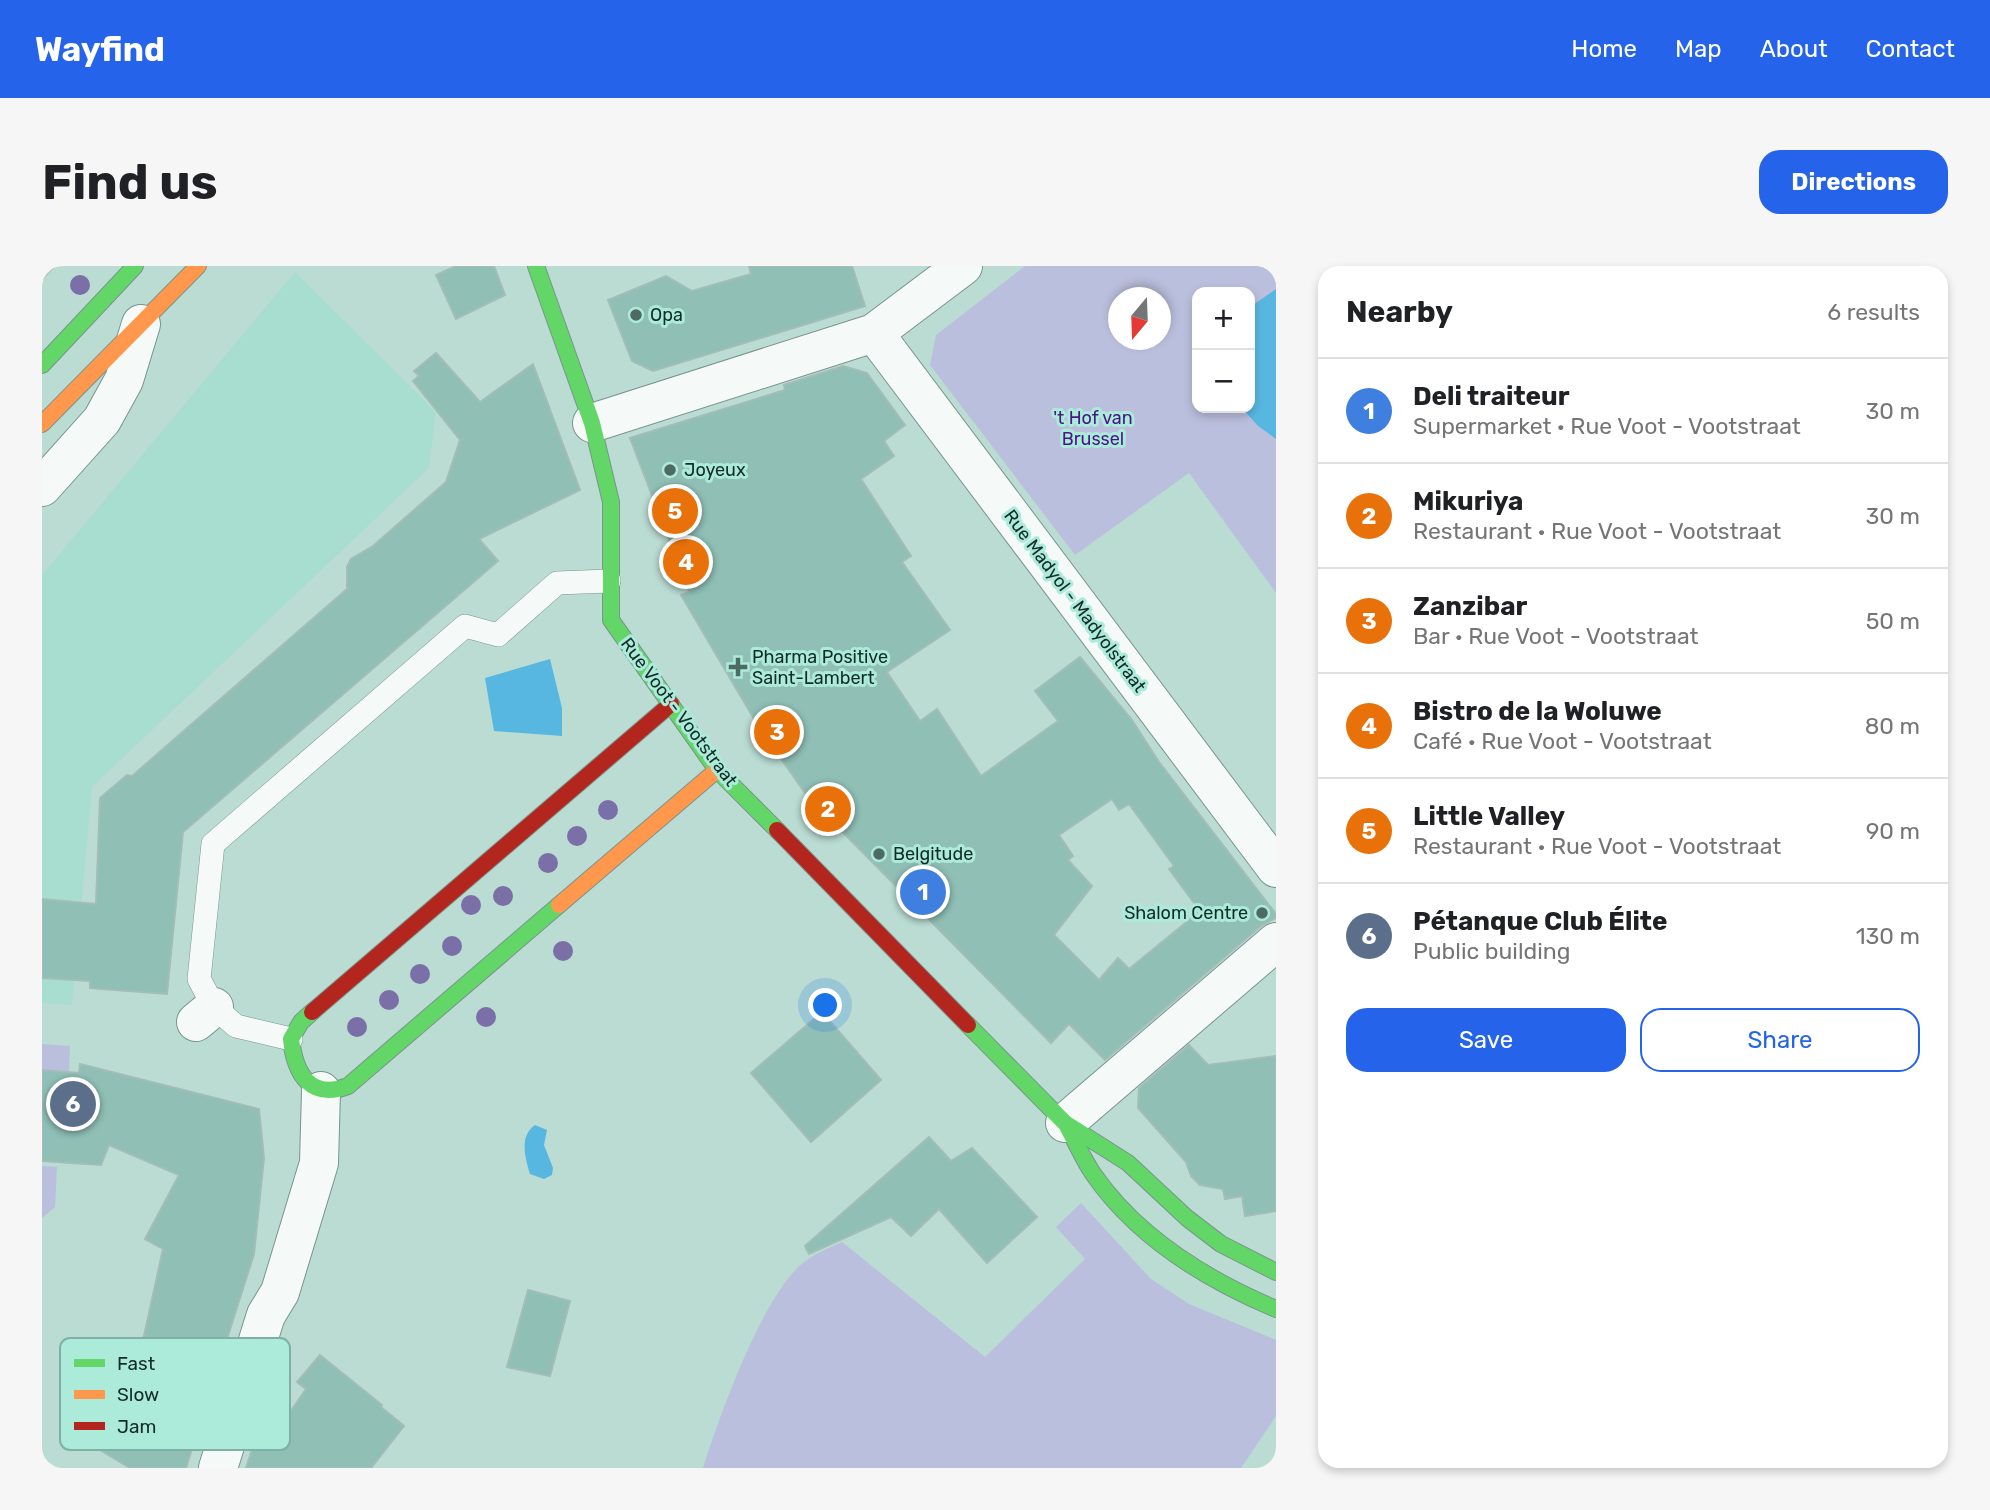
<!DOCTYPE html>
<meta charset="utf-8">
<style>
body{margin:0;font-family:Rubik,sans-serif;background:#f6f6f6;color:#202124}
.controls{position:absolute;right:21px;top:21px;display:grid;overflow:hidden;border-radius:14px;box-shadow:0 4px 10px #0003}
.controls button{width:63px;height:63px;display:grid;place-items:center;padding:0;border:0;border-bottom:2px solid #e0e0e0;background:#fff;color:#202124;font:35px sans-serif}
.compass{position:absolute;left:1066px;top:21px;width:63px;height:63px;border-radius:50%;background:#fff;box-shadow:0 4px 10px #0003;rotate:199deg}
.you{position:absolute;left:784px;top:740px;width:24px;height:24px;margin:-18px;border:5px solid #fff;border-radius:50%;background:#1a73e8;box-shadow:0 0 0 10px #1a73e833}
.badge{display:grid;place-items:center;width:46px;height:46px;border-radius:50%;background:#2563eb;color:#fff;font-size:23px;font-weight:700}
.pin{position:absolute;translate:-50% -50%;border:4px solid #fff;box-shadow:0 2px 7px #0006}
.list{margin:0;padding:0;list-style:none}
h2{display:flex;justify-content:space-between;align-items:center;height:91px;margin:0;padding:0 28px;font-size:30px}
h2 small{font-size:23px;font-weight:400;color:#757577}
.list li{display:grid;grid-template-columns:46px 1fr auto;gap:21px;align-items:center;box-sizing:border-box;height:105px;padding:0 28px;border-top:2px solid #e0e0e0}
.list b{display:block;font-size:26px;white-space:nowrap}
.list p{margin:0;font-size:23px;white-space:nowrap;color:#757577}
.list em{font-size:23px;font-style:normal;color:#757577}
.actions{display:flex;gap:14px;padding:21px 28px}
.actions a{flex:1;padding:16px 0;border:2px solid #2563eb;border-radius:21px;text-align:center;font-size:24px;color:#2563eb}
.actions .main{background:#2563eb;color:#fff}
.map{position:relative;flex:none;width:1234px;height:1202px;overflow:hidden;border-radius:21px}
header{display:flex;align-items:center;gap:42px;box-sizing:border-box;height:98px;padding:0 35px;background:#2563eb;color:#fff}
header strong{font-size:33px}
nav{display:flex;gap:38px;margin-inline-start:auto;font-size:24px}
.intro{display:flex;align-items:center;justify-content:space-between;box-sizing:border-box;height:168px;padding:0 42px}
h1{margin:0;font-size:49px}
.button{padding:18px 32px;border-radius:21px;background:#2563eb;color:#fff;font-size:24px;font-weight:700}
main{display:flex;gap:42px;padding:0 42px}
aside{flex:1;background:#fff;border-radius:21px;box-shadow:0 4px 10px #0003}
.map>svg:first-child{display:block}
.built{fill:#a7ded0}
.green{fill:#babfdd;fill-rule:evenodd}
.water{fill:#58b7e1}
.building{fill:#8fbfb5;stroke:#a3bdb7;stroke-width:2;fill-rule:evenodd}
.lines{fill:none;stroke-linecap:round;stroke-linejoin:round}
.lane-casing{stroke:#7a948e;stroke-width:24}
.street-casing{stroke:#7a948e;stroke-width:40}
.fast-casing{stroke:#7a948e;stroke-width:18}
.slow-casing{stroke:#7a948e;stroke-width:18}
.jam-casing{stroke:#7a948e;stroke-width:18}
.lane{stroke:#f5faf8;stroke-width:23}
.street{stroke:#f5faf8;stroke-width:38}
.fast{stroke:#63d668;stroke-width:16}
.slow{stroke:#ff974d;stroke-width:16}
.jam{stroke:#b3261e;stroke-width:16}
.tram{stroke:#bec8c6;stroke-width:2}
.tree{fill:#7b6fa8}
.poi-dot{fill:#4d6a63;stroke:#aceada;stroke-width:2.5}
.labels{text-anchor:middle;stroke-width:6;stroke-linejoin:round;paint-order:stroke}
.poi-label{font-size:18px;fill:#132c27;stroke:#aceada;text-anchor:start}
.park-label{font-size:18px;fill:#481585;stroke:#aceada}
.street-label{font-size:18px;fill:#132c27;stroke:#aceada}
.key{fill:#aceada;stroke:#7eb1a4;stroke-width:2}
.key-label{font-size:19px;fill:#132c27}
</style>
<header>
<strong>Wayfind</strong>
<nav><a>Home</a><a>Map</a><a>About</a><a>Contact</a></nav>
</header>
<div class="intro"><h1>Find us</h1><a class="button">Directions</a></div>
<main>
<div class="map">
<svg width="1234" height="1202" viewBox="0 0 1234 1202">
<rect width="100%" height="100%" fill="#badcd3"/>
<polygon class="built" points="253,6 394,146 387,202 50,521 30,739 0,737 0,309"/>
<g class="green">
<path d="M983 0H1234V327L1147 207 1033 289 888 99 894 69ZM1155 26H1208V142H1155ZM1076 32H1118V74H1076Z"/>
<polygon points="0,778 28,780 27,806 0,804"/>
<polygon points="0,900 15,901 13,941 0,952"/>
<path d="M1039 937 1109 1013 1147 1038 1234 1074V1150L1199 1202H661C677 1151 721 1028 762 996 773 988 787 982 800 976L943 1091 1043 993 1014 961Z"/>
</g>
<g class="water">
<polygon points="1234,23 1234,173 1216,160 1200,142 1208,142 1208,41"/>
<polygon points="508,393 520,442 520,470 452,465 443,412"/>
<path d="M493 859 505 864 502 879 511 902 510 909 502 913 488 908C483 891 477 870 493 859Z"/>
</g>
<g class="building">
<polygon points="414,0 452,0 463,29 414,53 394,9"/>
<polygon points="707,0 810,0 823,40 611,105 590,95 566,34 624,10 650,25 709,8"/>
<polygon points="394,87 438,136 491,98 538,224 437,273 456,295 141,566 125,728 48,722 48,715 0,712 0,633 54,638 58,532 85,509 90,510 305,323 305,301 309,293 331,280 404,216 418,174 371,115 377,110 372,105"/>
<path d="M801 100 825 107 863 159 842 175 852 190 819 213 869 290 860 296 908 364 845 406 878 455 895 443 939 510 1016 455 993 425 1038 391 1090 454 1117 496 1234 648V652L1220 659 1063 794 1027 758 1009 777 766 531 718 463 639 329 647 326 588 172 743 124 742 119ZM1070 533 1077 544 1087 538 1132 600 1127 603 1158 645 1087 703 1076 692 1057 714 1012 669 1050 620 1026 594 1031 590 1017 569Z"/>
<polygon points="780,746 839,814 769,876 709,807"/>
<polygon points="1147,779 1166,799 1234,790 1234,945 1203,950 1200,930 1183,933 1181,923 1158,919 1149,910 1144,896 1096,842 1097,822"/>
<polygon points="38,798 217,843 222,892 212,988 144,1202 88,1202 58,1184 69,1164 52,1154 102,1070 121,983 103,973 137,909 67,879 59,899 0,895 0,804 37,807"/>
<polygon points="887,871 909,895 930,882 995,951 945,997 897,943 869,970 849,951 767,988 763,980"/>
<polygon points="486,1024 528,1035 508,1110 465,1101"/>
<polygon points="278,1089 340,1139 339,1141 362,1160 329,1202 204,1202 217,1162 230,1172 264,1123 255,1116"/>
</g>
<g class="lines">
<g class="lane-casing">
<polyline id="lane" points="249,773 194,760 172,741 157,713 171,578 423,360 456,369 515,317 567,315"/>
</g>
<g class="street-casing">
<g id="street">
<polyline points="832,67 1234,602"/>
<polyline points="550,157 832,67 921,0"/>
<polyline points="0,221 60,154 82,114 99,58"/>
<polyline points="154,756 172,741"/>
<polyline points="1023,857 1234,676"/>
<polyline points="176,1202 224,1049 238,1026 277,897 279,825"/>
</g>
</g>
<g class="fast-casing">
<g id="fast">
<polyline points="494,0 550,157 569,236 569,354 675,504 735,564"/>
<polyline points="0,99 93,0"/>
<path d="M270 746 259 756 249 773C253 808 268 834 306 820L517 639"/>
<polyline points="926,759 1023,857 1086,897 1145,952 1179,978 1234,1006"/>
<path d="M1026 862C1035 878 1042 895 1052 909 1096 972 1165 1014 1234 1043"/>
</g>
</g>
<g class="slow-casing">
<g id="slow">
<polyline points="0,158 156,0"/>
<polyline points="517,639 675,504"/>
</g>
</g>
<g class="jam-casing">
<g id="jam">
<polyline points="735,564 926,759"/>
<polyline points="270,746 629,438"/>
</g>
</g>
<use href="#lane" class="lane"/>
<use href="#street" class="street"/>
<use href="#fast" class="fast"/>
<use href="#slow" class="slow"/>
<use href="#jam" class="jam"/>
<polyline class="tram" points="0,14 13,0"/>
</g>
<g class="tree">
<circle cx="38" cy="19" r="10"/>
<circle cx="566" cy="544" r="10"/>
<circle cx="535" cy="570" r="10"/>
<circle cx="506" cy="597" r="10"/>
<circle cx="461" cy="630" r="10"/>
<circle cx="429" cy="639" r="10"/>
<circle cx="410" cy="680" r="10"/>
<circle cx="521" cy="685" r="10"/>
<circle cx="378" cy="708" r="10"/>
<circle cx="347" cy="734" r="10"/>
<circle cx="444" cy="751" r="10"/>
<circle cx="315" cy="761" r="10"/>
</g>
<g class="poi-dot">
<circle cx="594" cy="49" r="7"/>
<circle cx="628" cy="204" r="7"/>
<path d="M692.5 390.5h7v7h7v7h-7v7h-7v-7h-7v-7h7z"/>
<circle cx="837" cy="588" r="7"/>
<circle cx="1220" cy="647" r="7"/>
</g>
<g class="labels">
<g class="poi-label">
<text x="608" y="55">Opa</text>
<text x="642" y="210">Joyeux</text>
<text x="710" y="397">Pharma Positive<tspan x="710" dy="21">Saint-Lambert</tspan></text>
<text x="851" y="594">Belgitude</text>
<text x="1206" y="653" text-anchor="end">Shalom Centre</text>
</g>
<g class="park-label">
<text x="1051" y="158">'t Hof van<tspan x="1051" dy="21">Brussel</tspan></text>
</g>
<g class="street-label">
<text transform="translate(1033 335) rotate(53)" y="6">Rue Madyol - Madyolstraat</text>
<text transform="translate(637 446) rotate(53)" y="6">Rue Voot - Vootstraat</text>
</g>
</g>
<rect x="18" y="1072" width="230" height="112" rx="10" class="key"/>
<rect x="32" y="1093" width="31" height="8" fill="#63d668"/>
<rect x="32" y="1124" width="31" height="9" fill="#ff974d"/>
<rect x="32" y="1156" width="31" height="8" fill="#b3261e"/>
<g class="key-label">
<text x="75" y="1104">Fast</text>
<text x="75" y="1135">Slow</text>
<text x="75" y="1167">Jam</text>
</g>
</svg>
<div class="controls">
<button>+</button>
<button>−</button>
</div>
<svg class="compass" viewBox="-18 -18 36 36"><path d="M0-13l5 13h-10z" fill="#e53935"/><path d="M0 13l5-13h-10z" fill="#757577"/></svg>
<div class="you"></div>
<div class="pin badge" style="left:881px;top:626px;background:#3f7fe0">1</div>
<div class="pin badge" style="left:786px;top:543px;background:#e8710a">2</div>
<div class="pin badge" style="left:735px;top:466px;background:#e8710a">3</div>
<div class="pin badge" style="left:644px;top:296px;background:#e8710a">4</div>
<div class="pin badge" style="left:633px;top:245px;background:#e8710a">5</div>
<div class="pin badge" style="left:31px;top:838px;background:#5c6f8a">6</div>
</div>
<aside>
<h2>Nearby<small>6 results</small></h2>
<ul class="list">
<li><span class="badge" style="background:#3f7fe0">1</span><div><b>Deli traiteur</b><p>Supermarket · Rue Voot - Vootstraat</p></div><em>30 m</em></li>
<li><span class="badge" style="background:#e8710a">2</span><div><b>Mikuriya</b><p>Restaurant · Rue Voot - Vootstraat</p></div><em>30 m</em></li>
<li><span class="badge" style="background:#e8710a">3</span><div><b>Zanzibar</b><p>Bar · Rue Voot - Vootstraat</p></div><em>50 m</em></li>
<li><span class="badge" style="background:#e8710a">4</span><div><b>Bistro de la Woluwe</b><p>Café · Rue Voot - Vootstraat</p></div><em>80 m</em></li>
<li><span class="badge" style="background:#e8710a">5</span><div><b>Little Valley</b><p>Restaurant · Rue Voot - Vootstraat</p></div><em>90 m</em></li>
<li><span class="badge" style="background:#5c6f8a">6</span><div><b>Pétanque Club Élite</b><p>Public building</p></div><em>130 m</em></li>
</ul>
<div class="actions"><a class="main">Save</a><a>Share</a></div>
</aside>
</main>
